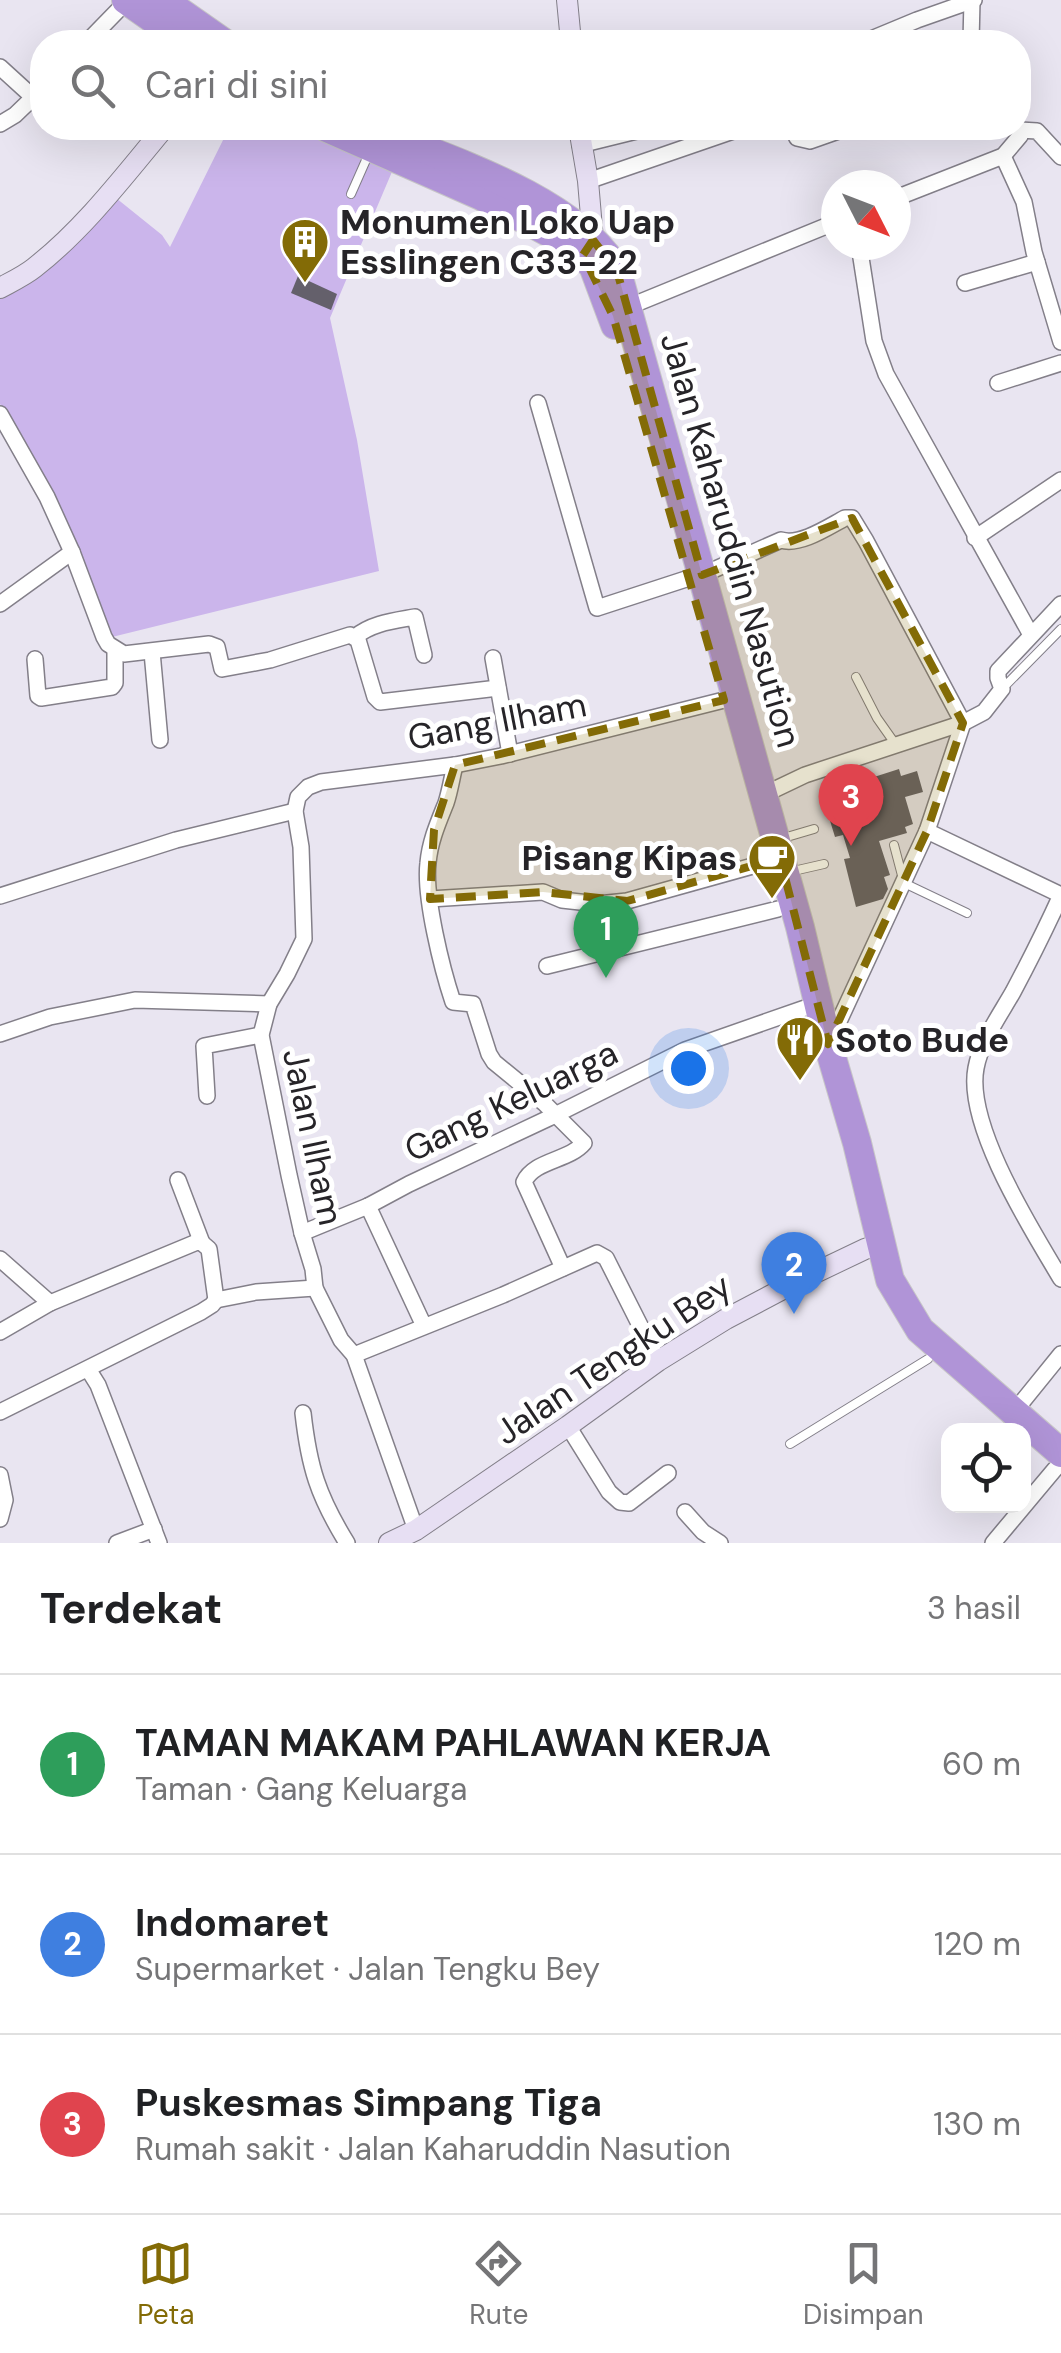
<!DOCTYPE html>
<html lang="id">
<meta charset="utf-8">
<style>
body{margin:0;font-family:"DM Sans",sans-serif;background:#f6f6f6;color:#202124}
.controls{position:absolute;right:30px;bottom:30px;display:grid;overflow:hidden;border-radius:20px;box-shadow:0 10px 40px #0002}
.controls button{width:90px;height:90px;display:grid;place-items:center;padding:0;border:0;border-bottom:2px solid #e0e0e0;background:#fff;color:#202124;font:50px sans-serif}
.compass{position:absolute;left:821px;top:170px;width:90px;height:90px;border-radius:50%;background:#fff;box-shadow:0 10px 40px #0002;rotate:132deg}
.you{position:absolute;left:688px;top:1068px;width:35px;height:35px;margin:-25px;border:8px solid #fff;border-radius:50%;background:#1a73e8;box-shadow:0 0 0 15px #1a73e833}
.badge{display:grid;place-items:center;width:65px;height:65px;border-radius:50%;background:#836b06;color:#fff;font-size:32px;font-weight:700}
.pin{position:absolute;translate:-50% -82px;filter:drop-shadow(0 2px 5px #0008)}
.pin::after{content:'';position:absolute;top:52px;width:35px;height:30px;background:inherit;clip-path:polygon(0 0,100% 0,50% 100%)}
.list{margin:0;padding:0;list-style:none}
h2{display:flex;justify-content:space-between;align-items:center;height:130px;margin:0;padding:0 40px;font-size:42px}
h2 small{font-size:32px;font-weight:400;color:#757577}
.list li{display:grid;grid-template-columns:65px 1fr auto;gap:30px;align-items:center;box-sizing:border-box;height:180px;padding:0 40px;border-top:2px solid #e0e0e0}
.list b{display:block;font-size:38px;white-space:nowrap}
.list p{margin:0;font-size:32px;white-space:nowrap;color:#757577}
.list em{font-size:32px;font-style:normal;color:#757577}
.icon{flex:none;width:55px;height:55px;fill:none;stroke:currentColor;stroke-width:2;stroke-linecap:round;stroke-linejoin:round}
.map{position:relative;flex:none;width:1061px;height:1543px;overflow:hidden}
.search{position:absolute;background:#fff;box-shadow:0 10px 40px #0002;left:30px;right:30px;top:30px;height:110px;display:flex;align-items:center;gap:25px;box-sizing:border-box;padding:0 35px;border-radius:40px;color:#757577;font-size:38px}
.sheet{height:670px;background:#fff}
nav{display:flex;justify-content:space-around;align-items:center;box-sizing:border-box;height:140px;border-top:2px solid #e0e0e0;background:#fff;font-size:28px;color:#757577}
nav a{display:grid;justify-items:center;gap:5px}
nav .on{color:#836b06}
.map>svg:first-child{display:block}
.green{fill:#cbb5eb}
.building{fill:#64606b}
.lines{fill:none;stroke-linecap:round;stroke-linejoin:round}
.lane-casing{stroke:#837f89;stroke-width:10}
.street-casing{stroke:#837f89;stroke-width:18}
.secondary-casing{stroke:#837f89;stroke-width:22}
.highway-casing{stroke:#c7c6c7;stroke-width:30}
.lane{stroke:#fff;stroke-width:8}
.street{stroke:#fff;stroke-width:15}
.secondary{stroke:#e7dff3;stroke-width:20}
.highway{stroke:#b094d7;stroke-width:28}
.marked{fill:#836b06;fill-opacity:0.2;stroke:#836b06;stroke-width:8;stroke-dasharray:20 12;stroke-linejoin:round}
.labels{text-anchor:middle;stroke-width:10;stroke-linejoin:round;paint-order:stroke}
.poi-label{font-size:35px;font-weight:bold;fill:#262428;stroke:#fff;text-anchor:start}
.street-label{font-size:35px;fill:#262428;stroke:#fff}
</style>
<div class="map">
<svg width="1061" height="1543" viewBox="0 0 1061 1543">
<rect width="100%" height="100%" fill="#e9e5f1"/>
<polygon class="green" points="229,128 311,128 394,167 330,318 357,440 379,571 112,637 53,496 0,404 0,299 32,280 116,198 162,235 170,247"/>
<g class="building">
<polygon points="298,276 337,294 331,310 291,293"/>
<polygon points="899,769 901,776 917,771 923,792 905,797 913,824 905,827 907,833 879,841 890,875 884,877 888,889 883,899 856,907 844,859 850,858 843,835 835,837 820,788 848,779 849,785"/>
</g>
<g class="lines">
<g class="lane-casing">
<g id="lane">
<polyline points="351,194 370,151"/>
<polyline points="856,677 877,718 896,745"/>
<polyline points="1002,689 1061,629"/>
<polyline points="780,839 814,829"/>
<polyline points="894,845 904,883 967,913"/>
<polyline points="789,872 824,864"/>
<polyline points="790,1444 928,1359"/>
</g>
</g>
<g class="street-casing">
<g id="street">
<polyline points="87,42 127,1"/>
<polyline points="864,42 917,20 974,0"/>
<polyline points="971,42 972,0"/>
<polyline points="0,67 34,98"/>
<polyline points="0,124 15,115 42,89"/>
<polyline points="792,128 797,138 810,141 847,128"/>
<polyline points="1020,130 1037,131 1061,157"/>
<polyline points="580,145 649,128"/>
<polyline points="1003,156 1024,202 1034,252 1061,342"/>
<polyline points="588,181 742,128"/>
<polyline points="896,198 1003,156 1020,136 1020,130 1018,128"/>
<polyline points="859,245 874,341 886,374 1031,635"/>
<polyline points="965,283 1037,262"/>
<polyline points="628,307 836,222"/>
<polyline points="998,383 1061,363"/>
<polyline points="538,403 597,608 686,579"/>
<polyline points="0,414 47,497 72,552 104,637 108,644 124,654 209,644 217,647 222,669 270,660 350,635 358,640 375,697 380,702 498,688"/>
<polyline points="975,538 1061,480"/>
<path d="M702 575 781 540C800 546 828 527 845 518H852L866 541 963 723 927 831 829 1043"/>
<polyline points="0,604 72,552"/>
<path d="M355 637C372 623 393 621 415 617L424 655"/>
<polyline points="152,652 160,740"/>
<polyline points="493,658 510,754"/>
<polyline points="35,659 38,696 41,698 112,687 115,683 115,649"/>
<path d="M455 765C452 777 450 791 446 803 438 823 430 841 428 863 424 897 442 969 453 1002L473 1004 489 1054 494 1062 544 1103 584 1143C569 1161 534 1160 524 1182L563 1268"/>
<polyline points="759,797 805,775 963,723 984,712 1002,689 998,678 998,671 1061,604"/>
<path d="M927 831 1061 895C1046 928 1030 960 1013 992 1000 1015 981 1041 976 1068 965 1125 1032 1230 1061 1279"/>
<polyline points="0,896 176,840 295,811"/>
<polyline points="430,899 543,892 562,900 598,904 627,901 767,862"/>
<polyline points="547,966 778,909"/>
<polyline points="0,1034 50,1017 135,1000 269,1004"/>
<polyline points="207,1096 204,1046 261,1035"/>
<polyline points="178,1180 202,1243"/>
<polyline points="368,1206 424,1326"/>
<polyline points="302,1233 368,1206 409,1184 549,1118 685,1050 805,1008"/>
<polyline points="0,1259 50,1303"/>
<polyline points="216,1300 256,1292 315,1288"/>
<polyline points="0,1332 50,1303 197,1242 202,1243 209,1249 216,1300"/>
<polyline points="354,1355 503,1295 597,1253 606,1258 658,1361"/>
<polyline points="88,1369 98,1385 159,1543"/>
<polyline points="0,1412 201,1312 212,1305 216,1300"/>
<polyline points="1014,1412 1061,1354"/>
<path d="M303 1413C309 1467 318 1496 347 1543"/>
<polyline points="568,1426 609,1492 620,1502 629,1503 668,1473"/>
<polyline points="0,1475 5,1500 0,1519"/>
<polyline points="685,1512 703,1532 720,1543"/>
<polyline points="416,1530 354,1355 341,1340 315,1288 313,1269 302,1233 289,1175 261,1035 269,1004 287,974 304,939 301,847 295,811 298,797 308,787 321,782 455,765 501,756 724,700"/>
<polyline points="117,1543 154,1529"/>
<polyline points="993,1543 1055,1469"/>
</g>
</g>
<g class="secondary-casing">
<g id="secondary">
<polyline points="567,0 571,42"/>
<polyline points="579,128 588,181 593,240 588,248"/>
<path d="M0 288C11 282 24 276 34 268 84 229 124 176 164 128"/>
<polyline points="389,1543 416,1530 568,1426 658,1361 726,1319 798,1281 865,1249 880,1244"/>
</g>
</g>
<g class="highway-casing">
<g id="highway">
<polyline points="126,0 186,42"/>
<polyline points="163,0 223,42"/>
<polyline points="327,128 481,196 572,245 593,266 615,325"/>
<path d="M370 128C444 158 576 198 617 271L800 927 828 1044 857 1143 890 1280 920 1330 1061 1453"/>
</g>
</g>
<use href="#lane" class="lane"/>
<use href="#street" class="street"/>
<use href="#secondary" class="secondary"/>
<use href="#highway" class="highway"/>
</g>
<path class="marked" d="M593 240 617 271 702 575 852 518 963 723 927 831 828 1044 780 858 627 901 543 892 430 899 434 830 455 765 724 700 613 316 583 255Z"/>
<defs>
<g id="building-pin" transform="scale(2.5)"><path d="M0 17L-7.5 6A9.5 9.5 0 1 1 7.5 6Z" fill="#836b06" stroke="#fff"/><path d="M-4-6H4V6H1V3H-1V6H-4ZM-2.5-4.3h1.7v1.8h-1.7ZM.8-4.3h1.7v1.8H.8ZM-2.5-1h1.7V.8h-1.7ZM.8-1h1.7V.8H.8Z" fill="#fff"/></g>
<g id="cafe-pin" transform="scale(2.5)"><path d="M0 17L-7.5 6A9.5 9.5 0 1 1 7.5 6Z" fill="#836b06" stroke="#fff"/><path d="M-5.5-4.5H6V0H3Q3 3.5 0 3.5H-2.5Q-5.5 3.5-5.5 0ZM3-3.2v2h1.7v-2ZM-6 4.5H4V6H-6Z" fill="#fff"/></g>
<g id="restaurant-pin" transform="scale(2.5)"><path d="M0 17L-7.5 6A9.5 9.5 0 1 1 7.5 6Z" fill="#836b06" stroke="#fff"/><path d="M-5-6h1v4h1v-4h1v4h1v-4h1v5L-1.5 .5V6h-2V.5L-5-1ZM5-6V6H3V1.5H1.5Q1.5-4 5-6Z" fill="#fff"/></g>
</defs>
<g fill-rule="evenodd">
<use href="#building-pin" x="305" y="242"/>
<use href="#cafe-pin" x="772" y="858"/>
<use href="#restaurant-pin" x="800" y="1040"/>
</g>
<g class="labels">
<g class="poi-label">
<text x="340" y="234">Monumen Loko Uap<tspan x="340" dy="40">Esslingen C33-22</tspan></text>
<text x="737" y="870" text-anchor="end">Pisang Kipas</text>
<text x="835" y="1052">Soto Bude</text>
</g>
<g class="street-label">
<text transform="translate(731 540) rotate(74)" y="12">Jalan Kaharuddin Nasution</text>
<text transform="translate(497 721) rotate(-11)" y="12">Gang Ilham</text>
<text transform="translate(511 1101) rotate(-26)" y="12">Gang Keluarga</text>
<text transform="translate(313 1137) rotate(78)" y="12">Jalan Ilham</text>
<text transform="translate(613 1359) rotate(-34)" y="12">Jalan Tengku Bey</text>
</g>
</g>
</svg>
<div class="controls">
<button><svg class="icon" aria-label="locate" viewBox="0 0 24 24"><circle cx="12" cy="12" r="6"/><path d="M12 2v4M12 18v4M2 12h4M18 12h4"/></svg></button>
</div>
<svg class="compass" viewBox="-18 -18 36 36"><path d="M0-13l5 13h-10z" fill="#e53935"/><path d="M0 13l5-13h-10z" fill="#757577"/></svg>
<div class="you"></div>
<div class="pin badge" style="left:606px;top:978px;background:#2e9e5b">1</div>
<div class="pin badge" style="left:794px;top:1314px;background:#3f7fe0">2</div>
<div class="pin badge" style="left:851px;top:846px;background:#e0444e">3</div>
<div class="search"><svg class="icon" aria-label="search" viewBox="0 0 24 24"><circle cx="10" cy="10" r="6"/><path d="M15 15l6 6"/></svg>Cari di sini</div>
</div>
<section class="sheet">
<h2>Terdekat<small>3 hasil</small></h2>
<ul class="list">
<li><span class="badge" style="background:#2e9e5b">1</span><div><b>TAMAN MAKAM PAHLAWAN KERJA</b><p>Taman · Gang Keluarga</p></div><em>60 m</em></li>
<li><span class="badge" style="background:#3f7fe0">2</span><div><b>Indomaret</b><p>Supermarket · Jalan Tengku Bey</p></div><em>120 m</em></li>
<li><span class="badge" style="background:#e0444e">3</span><div><b>Puskesmas Simpang Tiga</b><p>Rumah sakit · Jalan Kaharuddin Nasution</p></div><em>130 m</em></li>
</ul>
</section>
<nav>
<a class="on"><svg class="icon" aria-label="map" viewBox="0 0 24 24"><path d="M3 6l6-2 6 2 6-2v14l-6 2-6-2-6 2zM9 4v14M15 6v14"/></svg>Peta</a>
<a><svg class="icon" aria-label="directions" viewBox="0 0 24 24"><path d="M12 3l9 9-9 9-9-9zM9 14v-3h6M13 9l2 2-2 2"/></svg>Rute</a>
<a><svg class="icon" aria-label="saved" viewBox="0 0 24 24"><path d="M7 4h10v16l-5-4-5 4z"/></svg>Disimpan</a>
</nav>
